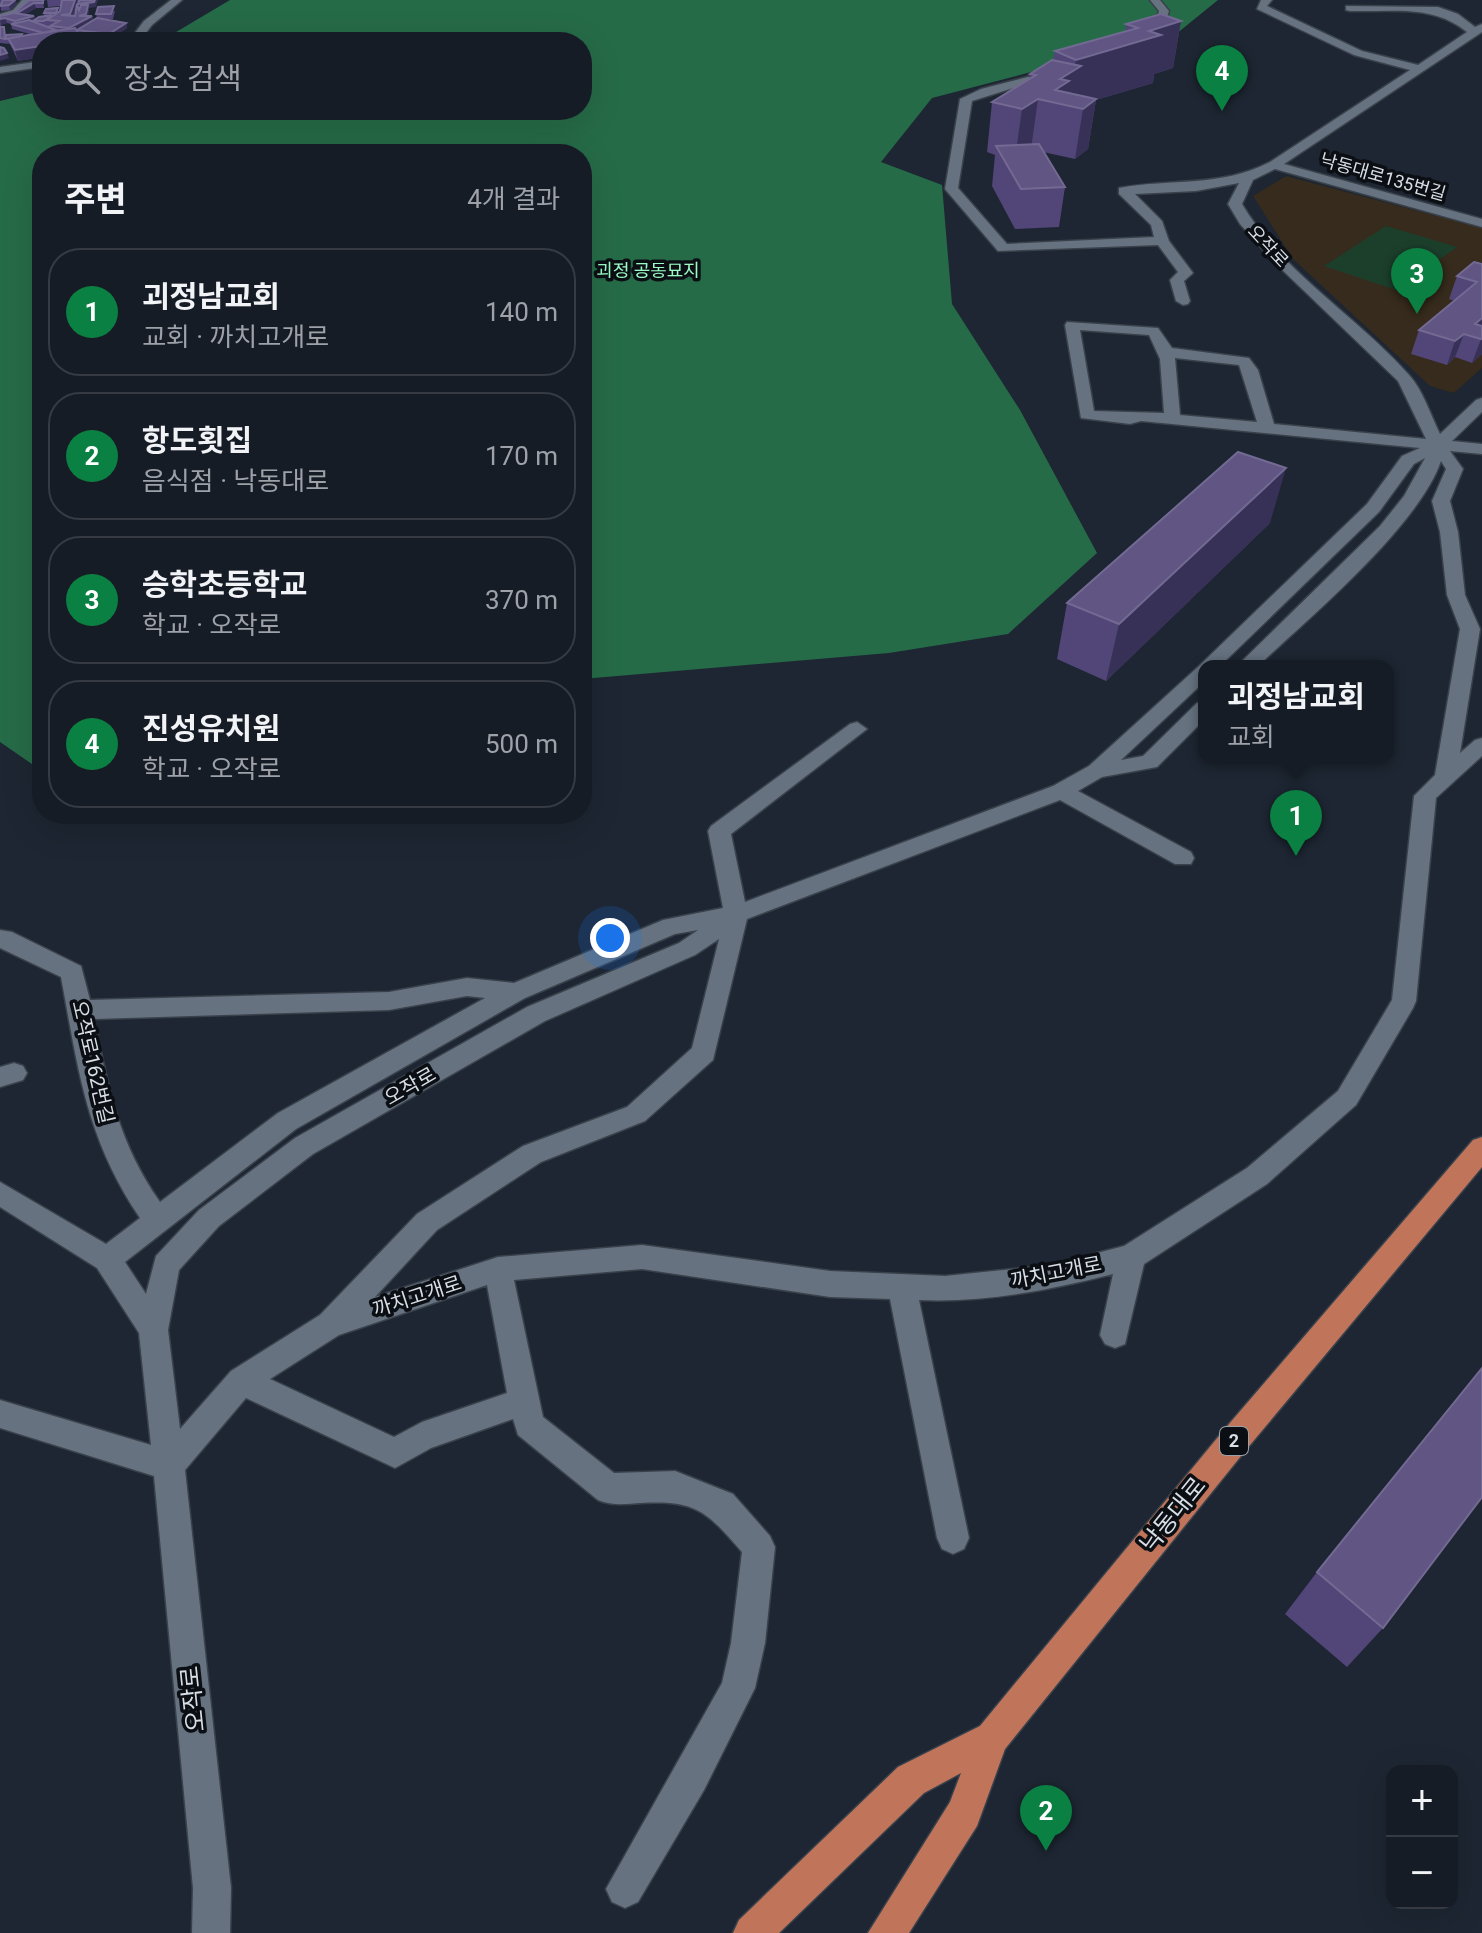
<!DOCTYPE html>
<html lang="ko">
<meta charset="utf-8">
<style>
body{margin:0;font-family:Roboto,"Noto Sans KR",sans-serif;background:#232932;color:#f1f3f6}
.controls{position:absolute;right:24px;bottom:24px;display:grid;overflow:hidden;border-radius:16px;box-shadow:0 8px 32px #0002}
.controls button{width:72px;height:72px;display:grid;place-items:center;padding:0;border:0;border-bottom:2px solid #353a43;background:#161c26;color:#f1f3f6;font:40px sans-serif}
.you{position:absolute;left:610px;top:938px;width:28px;height:28px;margin:-20px;border:6px solid #fff;border-radius:50%;background:#1a73e8;box-shadow:0 0 0 12px #1a73e833}
.badge{display:grid;place-items:center;width:52px;height:52px;border-radius:50%;background:#0b8043;color:#fff;font-size:26px;font-weight:700}
.pin{position:absolute;translate:-50% -66px;filter:drop-shadow(0 2px 4px #0008)}
.pin::after{content:'';position:absolute;top:42px;width:28px;height:24px;background:inherit;clip-path:polygon(0 0,100% 0,50% 100%)}
.popup{position:absolute;left:1198px;top:660px;width:196px;height:104px;box-sizing:border-box;display:grid;place-content:center;border-radius:16px;background:#161c26;filter:drop-shadow(0 2px 6px #0005);font-size:26px;white-space:nowrap;color:#9ea1a7}
.popup b{font-size:30px;color:#f1f3f6}
.popup::after{content:'';position:absolute;left:50%;top:100%;margin-left:-16px;border:16px solid transparent;border-top-color:#161c26}
.list{margin:0;padding:0;list-style:none}
h2{display:flex;justify-content:space-between;align-items:center;height:104px;margin:0;padding:0 32px;font-size:34px}
h2 small{font-size:26px;font-weight:400;color:#9ea1a7}
.list li{display:grid;grid-template-columns:52px 1fr auto;gap:24px;align-items:center;box-sizing:border-box;height:128px;margin:0 16px 16px;padding:0 16px;border:2px solid #353a43;border-radius:32px}
.list b{display:block;font-size:30px;white-space:nowrap}
.list p{margin:0;font-size:26px;white-space:nowrap;color:#9ea1a7}
.list em{font-size:26px;font-style:normal;color:#9ea1a7}
.icon{flex:none;width:44px;height:44px;fill:none;stroke:currentColor;stroke-width:2;stroke-linecap:round;stroke-linejoin:round}
.map{position:relative;flex:none;width:1482px;height:1933px;overflow:hidden}
.search{position:absolute;background:#161c26;box-shadow:0 8px 32px #0002;left:32px;top:32px;width:560px;height:88px;display:flex;align-items:center;gap:20px;box-sizing:border-box;padding:0 28px;border-radius:32px;color:#9ea1a7;font-size:30px}
.panel{position:absolute;background:#161c26;box-shadow:0 8px 32px #0002;left:32px;top:144px;width:560px;height:680px;border-radius:32px}
.map>svg:first-child{display:block}
.education{fill:#362b1c}
.green{fill:#1c3f2c}
.forest{fill:#266b48}
.lines{fill:none;stroke-linecap:round;stroke-linejoin:round}
.minor-casing{stroke:#39414b;stroke-width:3}
.major-casing{stroke:#39414b;stroke-width:3}
.minor{fill:#667280;fill-rule:evenodd}
.major{fill:#c07459;fill-rule:evenodd}
.wall{fill:#524577;fill-rule:evenodd}
.shaded-wall{fill:#373157}
.building{fill:#605583;stroke:#736a93;stroke-width:2}
.labels{text-anchor:middle;stroke-width:7;stroke-linejoin:round;paint-order:stroke}
.far-street-label{font-size:18px;fill:#d7dee6;stroke:#0b0f14}
.far-park-label{font-size:18px;fill:#9afbc5;stroke:#0b0f14}
.shield{fill:#0b0f14;stroke:#9aa0a7;stroke-width:2}
.shield-label{font-size:18px;font-weight:bold;fill:#d7dee6}
.street-label{font-size:20px;fill:#d7dee6;stroke:#0b0f14}
.near-street-label{font-size:24px;fill:#d7dee6;stroke:#0b0f14}
</style>
<div class="map">
<svg width="1482" height="1933" viewBox="0 0 1482 1933">
<rect width="100%" height="100%" fill="#1d2632"/>
<polygon class="education" points="1286,176 1482,228 1482,368 1454,393 1430,386 1293,259 1253,196"/>
<polygon class="green" points="1386,226 1457,247 1396,290 1324,266"/>
<polygon class="forest" points="230,0 1218,0 1176,34 932,98 881,162 942,185 952,304 1020,410 1097,553 1008,634 889,653 582,679 582,154 42,154 42,771 0,742 0,101 42,91 42,110 582,110 582,42 141,42 166,38"/>
<g class="lines">
<g class="minor-casing">
<g id="minor">
<polygon points="22,0 33,0 21,14 0,21 0,14 13,10"/>
<polygon points="171,0 182,0 152,25 139,42 128,42 144,21"/>
<polygon points="1150,0 1160,0 1169,11 1159,43 1154,46 1149,43 1159,11"/>
<path d="M1261 0H1272L1267 6 1362 51 1418 65 1467 32C1433 4 1393 12 1350 11L1346 10V6L1438 7 1458 14 1475 27 1482 24V32L1284 164 1482 219V227L1275 169 1253 180 1242 204C1282 272 1357 316 1409 375 1423 390 1431 416 1440 434L1476 400 1482 398V412L1452 441 1482 444V454L1450 451 1463 469 1450 501 1458 532 1465 595 1480 629 1460 753 1475 740 1482 738V756L1436 798 1416 1001 1413 1008 1356 1105 1267 1184 1144 1264 1125 1344 1115 1348 1105 1344 1100 1335 1113 1274C1050 1290 984 1303 919 1300L969 1538 964 1549 953 1554 942 1549 937 1538 890 1299 830 1297 642 1269 514 1280 543 1417 614 1473 675 1471 733 1494 770 1536 775 1547 765 1643 755 1688 704 1790 638 1902 625 1908 612 1902 606 1889 722 1683 731 1643 742 1552C707 1512 697 1500 641 1503 626 1504 612 1506 598 1500L518 1435 513 1419 431 1448 395 1468 246 1398 185 1470 231 1888 230 1933H192L193 1888 154 1476 0 1428V1400L151 1445 139 1333 97 1268 0 1207V1182L106 1244 140 1218C86 1139 78 1068 61 977L0 948V930L12 932 81 966 90 1000 389 992 467 978 514 983 663 920 723 908 708 831 711 826 850 724 857 722 867 729 731 834 745 902 1053 786 1089 766 1199 666 1367 504 1402 456 1420 448 1141 421 1130 424 1081 418 1065 325 1067 322 1158 328 1172 348 1249 358 1258 370 1274 424 1426 439 1398 381 1274 262 1240 224 1228 204 1239 183 1196 191 1135 194 1162 221 1169 241 1193 273 1184 281 1190 301 1188 304 1183 305 1176 301 1170 280 1178 272 1158 245 998 251 945 189 960 99 981 89 1058 69 1064 72 972 101 958 188 1007 244 1154 237 1151 225 1119 194V188C1173 178 1218 188 1270 162L1410 70 1354 55 1257 9ZM1080 330 1149 335 1160 359 1164 413 1094 411ZM1175 358 1239 365 1257 422 1180 415ZM1425 458 1404 496 1380 526 1237 666H1258C1310 617 1418 527 1441 461L1446 469 1432 501 1440 532 1447 595 1460 629 1435 775 1414 796 1392 1000 1338 1091 1247 1168 1124 1246 1051 1265 945 1276 830 1271 642 1245 498 1257 375 1297 437 1230 541 1162 645 1121 713 1060 747 919 1060 800 1175 864H1191L1194 858 1191 852 1078 791 1102 777 1157 767 1204 720V702L1197 703 1143 756 1121 760 1204 682V666H1220L1379 512 1414 464ZM698 930 679 943 527 1007 295 1138 199 1210 156 1256 146 1294 125 1262 296 1129 525 998 675 934ZM719 939 692 1048 627 1107 523 1146 417 1214 320 1315 231 1371 180 1429 168 1330 179 1270 219 1226 313 1154 545 1021 695 955ZM467 996 485 998 278 1113 160 1202C119 1144 108 1088 94 1019L389 1010ZM487 1285 507 1393 422 1422 394 1437 270 1379 339 1335Z"/>
<polygon points="42,61 42,67 0,73 0,67"/>
<polygon points="14,1063 23,1066 27,1073 23,1080 0,1087 0,1067"/>
</g>
</g>
<g class="major-casing">
<polygon id="major" points="1482,1137 1482,1167 1245,1451 1005,1749 977,1826 909,1933 868,1933 950,1802 961,1773 924,1793 779,1933 733,1933 739,1920 898,1767 980,1726 1223,1431 1473,1140"/>
</g>
<use href="#minor" class="minor"/>
<use href="#major" class="major"/>
</g>
<g class="wall">
<polygon points="0,0 15,0 17,4 10,10 1,11"/>
<path d="M29 0H78L73 16H75L79 9 96 7 89 8 88 16H92L93 20 97 18 96 14 115 11 113 19H103L126 23 127 28 110 39 80 36 84 42H42V57L18 61 10 44 0 43V16L18 14ZM47 0 48 7 61 6 60 11 44 13V16L35 19 34 16 24 15 36 8H44L43 1ZM7 23 11 24 12 29 33 35 22 36H6L4 27H2L1 25Z"/>
<polygon points="1181,21 1173,68 1154,74 1153,83 1096,100 1088,149 1075,159 1043,152 1065,187 1059,227 1015,229 992,186 995,155 987,152 992,102 1029,79 1030,74 1053,60 1055,51 1125,32 1126,24"/>
<polygon points="1482,264 1482,354 1472,363 1455,357 1447,365 1411,354 1419,330 1455,301 1449,299 1457,276"/>
<polygon points="1270,523 1106,681 1057,659 1067,603"/>
<polygon points="1317,1572 1383,1628 1347,1667 1285,1614"/>
</g>
<g class="shaded-wall">
<polygon points="15,0 17,4 10,10 9,5"/>
<polygon points="75,0 78,0 71,19 62,20"/>
<polygon points="95,0 98,0 96,7 89,8 88,18 92,16 93,21 70,33 69,28 79,9 78,4"/>
<polygon points="34,3 36,8 19,18 17,13"/>
<polygon points="34,16 36,21 17,26 15,21"/>
<polygon points="5,18 7,23 1,25 0,19"/>
<polygon points="1181,21 1173,68 1154,74 1153,83 1096,100 1088,149 1075,159 1083,109 1055,90 1060,79 1074,70 1076,60 1149,31"/>
<polygon points="126,23 127,28 110,39 109,34"/>
<polygon points="42,46 42,57 18,61 15,50"/>
<polygon points="7,53 9,58 0,61 0,55"/>
<polygon points="1038,99 1031,149 1015,159 1022,109"/>
<polygon points="1482,318 1482,333 1475,324"/>
<polygon points="1464,334 1455,357 1447,365 1455,341"/>
<polygon points="1482,338 1482,354 1472,363 1481,339"/>
<polygon points="1286,468 1270,523 1106,681 1119,624"/>
</g>
<g class="building">
<polygon points="3,0 15,0 9,5 0,6"/>
<polygon points="29,0 43,0 43,3 34,3 17,13 16,11"/>
<polygon points="62,0 75,0 70,14 61,15 75,16 77,4 79,10 81,5 88,5 86,14 79,16 92,16 69,28 50,26 59,21 47,20 60,11"/>
<polygon points="79,0 95,0 94,2 78,4"/>
<polygon points="114,6 111,14 96,14 98,7"/>
<polygon points="58,8 56,13 44,13 46,9"/>
<polygon points="14,13 34,16 15,21 5,18 0,19 0,16"/>
<polygon points="1161,14 1181,21 1149,31 1161,35 1076,60 1055,51 1138,28 1126,24"/>
<polygon points="52,15 44,21 33,21 39,17"/>
<polygon points="97,18 126,23 109,34 77,30"/>
<polygon points="29,20 56,30 44,33 11,24"/>
<polygon points="0,27 4,27 5,39 0,38"/>
<polygon points="75,28 83,40 69,42 42,42 42,46 15,50 8,38"/>
<polygon points="22,34 21,36 6,39 6,35"/>
<polygon points="0,47 4,48 7,53 0,55"/>
<polygon points="1052,60 1081,66 1060,79 1069,81 1055,90 1096,99 1083,109 1038,99 1022,109 992,102 1036,75 1030,74"/>
<polygon points="1039,144 1065,187 1021,189 996,146"/>
<polygon points="1474,262 1482,264 1482,318 1475,324 1482,326 1482,338 1481,339 1464,334 1455,341 1419,330 1477,282 1457,276"/>
<polygon points="1238,452 1286,468 1119,624 1067,603"/>
<polygon points="1482,1368 1482,1497 1383,1628 1317,1572"/>
</g>
<g class="labels">
<g class="far-street-label">
<text transform="translate(1383 177) rotate(16)" y="6">낙동대로135번길</text>
<text transform="translate(1268 246) rotate(47)" y="6">오작로</text>
</g>
<g class="far-park-label">
<text x="648" y="277">괴정 공동묘지</text>
</g>
<rect class="shield" x="1220" y="1427" width="28" height="28" rx="6"/>
<g class="shield-label">
<text x="1234" y="1447">2</text>
</g>
<g class="street-label">
<text transform="translate(93 1062) rotate(77)" y="7">오작로162번길</text>
<text transform="translate(410 1086) rotate(-30)" y="7">오작로</text>
<text transform="translate(1056 1272) rotate(-11)" y="7">까치고개로</text>
<text transform="translate(417 1296) rotate(-18)" y="7">까치고개로</text>
</g>
<g class="near-street-label">
<text transform="translate(1173 1515) rotate(-51)" y="8">낙동대로</text>
<text transform="translate(193 1699) rotate(-96)" y="8">오작로</text>
</g>
</g>
</svg>
<div class="controls">
<button>+</button>
<button>−</button>
</div>
<div class="you"></div>
<div class="pin badge" style="left:1296px;top:856px">1</div>
<div class="popup"><b>괴정남교회</b>교회</div>
<div class="pin badge" style="left:1046px;top:1851px">2</div>
<div class="pin badge" style="left:1417px;top:314px">3</div>
<div class="pin badge" style="left:1222px;top:111px">4</div>
<div class="search"><svg class="icon" aria-label="search" viewBox="0 0 24 24"><circle cx="10" cy="10" r="6"/><path d="M15 15l6 6"/></svg>장소 검색</div>
<section class="panel">
<h2>주변<small>4개 결과</small></h2>
<ul class="list">
<li><span class="badge">1</span><div><b>괴정남교회</b><p>교회 · 까치고개로</p></div><em>140 m</em></li>
<li><span class="badge">2</span><div><b>항도횟집</b><p>음식점 · 낙동대로</p></div><em>170 m</em></li>
<li><span class="badge">3</span><div><b>승학초등학교</b><p>학교 · 오작로</p></div><em>370 m</em></li>
<li><span class="badge">4</span><div><b>진성유치원</b><p>학교 · 오작로</p></div><em>500 m</em></li>
</ul>
</section>
</div>
